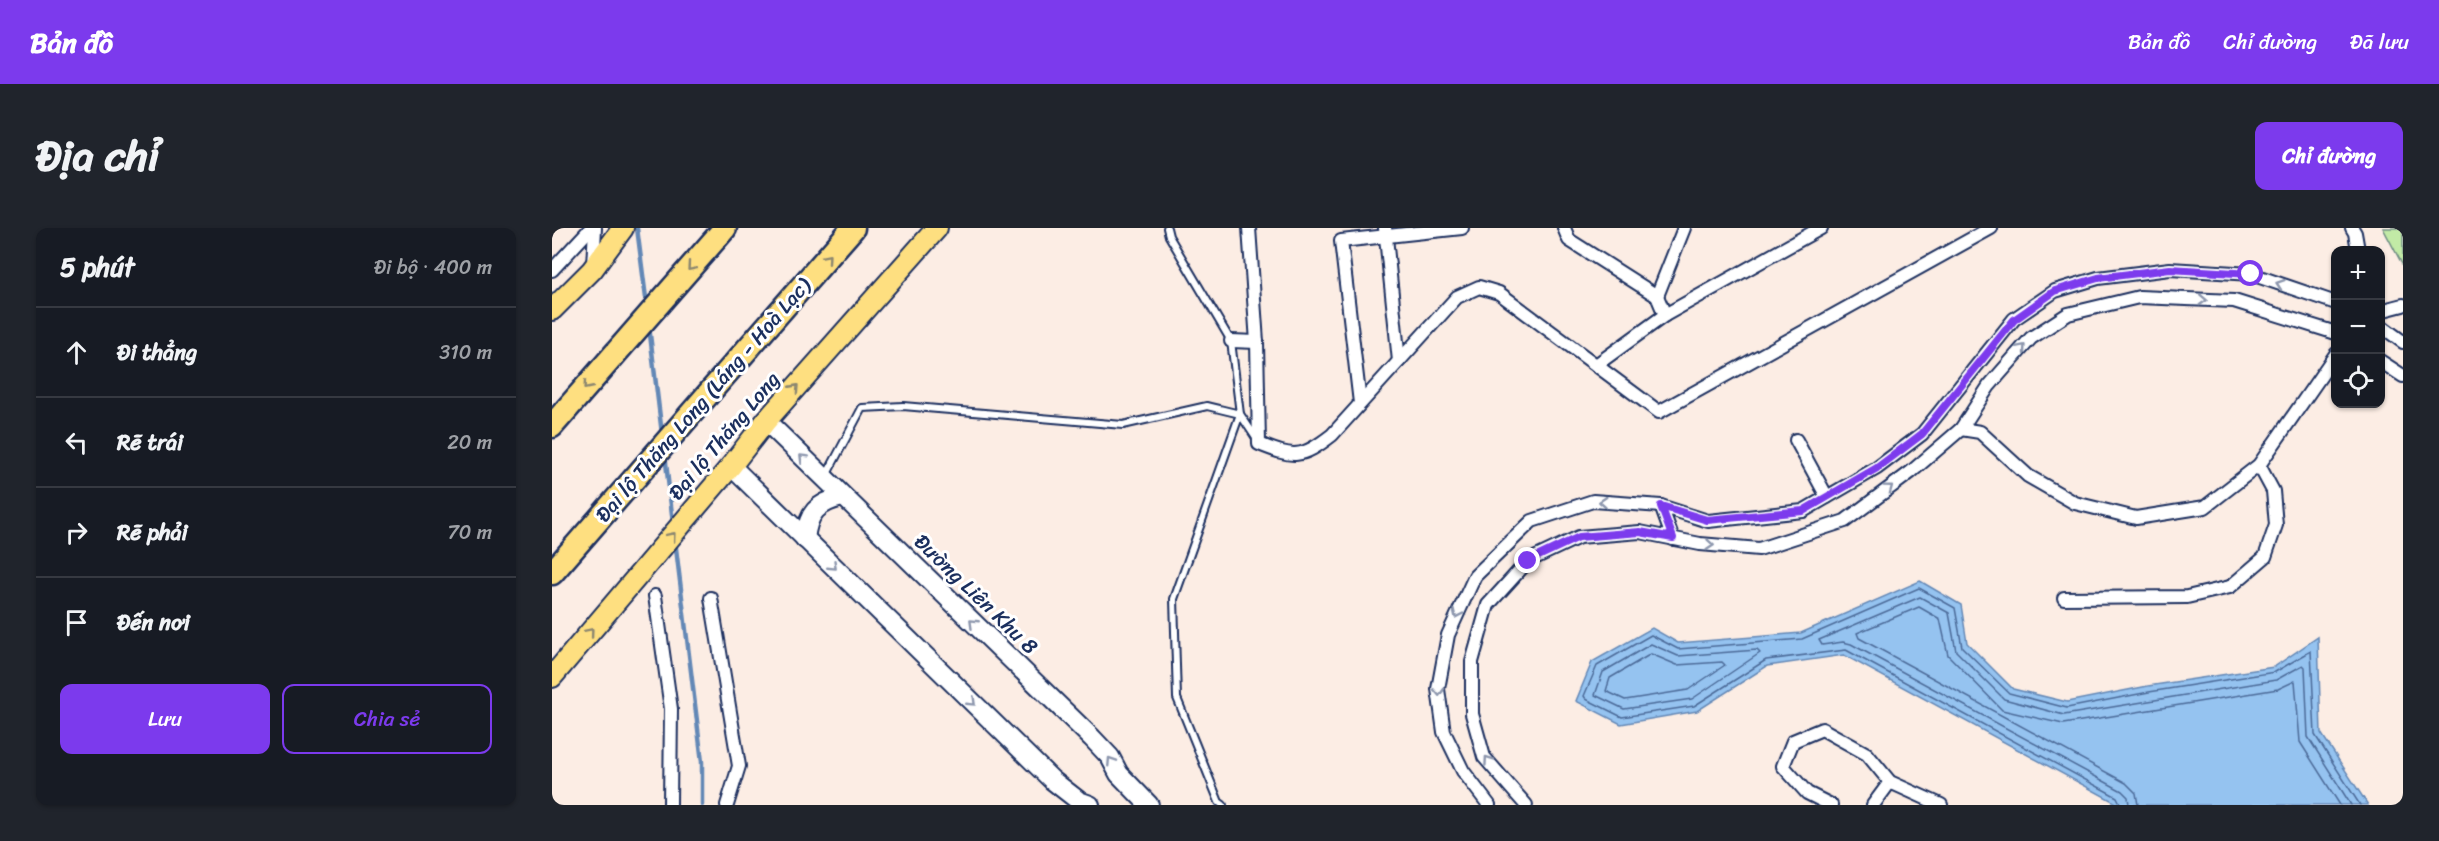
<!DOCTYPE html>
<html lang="vi">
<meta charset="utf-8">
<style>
body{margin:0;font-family:Sriracha,sans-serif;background:#20242c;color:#f1f3f6}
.controls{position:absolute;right:18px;top:18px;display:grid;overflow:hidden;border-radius:12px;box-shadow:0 2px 4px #0004}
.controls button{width:54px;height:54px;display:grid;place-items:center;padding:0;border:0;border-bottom:2px solid #363941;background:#171b24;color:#f1f3f6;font:30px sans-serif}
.stop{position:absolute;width:18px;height:18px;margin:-14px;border:4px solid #7c3aed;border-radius:50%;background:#fff}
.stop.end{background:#7c3aed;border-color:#fff;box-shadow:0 2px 6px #0008}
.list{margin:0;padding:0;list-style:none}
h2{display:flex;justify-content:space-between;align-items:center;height:78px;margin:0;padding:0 24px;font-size:26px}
h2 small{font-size:20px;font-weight:400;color:#9ea1a6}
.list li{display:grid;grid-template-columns:39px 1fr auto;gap:18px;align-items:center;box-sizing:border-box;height:90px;padding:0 24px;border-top:2px solid #363941}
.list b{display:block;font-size:22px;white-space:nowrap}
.list em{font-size:20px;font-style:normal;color:#9ea1a6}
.actions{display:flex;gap:12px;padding:18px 24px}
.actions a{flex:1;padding:14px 0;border:2px solid #7c3aed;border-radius:12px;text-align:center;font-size:21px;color:#7c3aed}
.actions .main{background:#7c3aed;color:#fff}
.icon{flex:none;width:33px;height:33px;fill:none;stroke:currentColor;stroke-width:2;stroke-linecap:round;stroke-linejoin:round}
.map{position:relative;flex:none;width:1851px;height:577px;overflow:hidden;border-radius:12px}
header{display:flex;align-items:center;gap:36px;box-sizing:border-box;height:84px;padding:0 30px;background:#7c3aed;color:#fff}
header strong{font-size:28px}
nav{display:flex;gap:33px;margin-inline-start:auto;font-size:21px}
.intro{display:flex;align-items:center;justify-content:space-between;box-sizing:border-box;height:144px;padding:0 36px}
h1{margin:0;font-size:42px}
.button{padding:15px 27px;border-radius:12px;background:#7c3aed;color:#fff;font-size:21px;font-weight:700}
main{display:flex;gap:36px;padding:0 36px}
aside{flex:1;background:#171b24;border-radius:12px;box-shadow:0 2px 4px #0004}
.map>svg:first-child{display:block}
.green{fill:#c2eaa6;stroke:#6e8c82;stroke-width:1.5}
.water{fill:#95c3f0;stroke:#6488b6;stroke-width:1.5}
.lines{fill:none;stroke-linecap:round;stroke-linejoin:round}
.shore{stroke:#4c6a98;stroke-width:1.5}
.stream{stroke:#6488b6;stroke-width:4.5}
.lane-casing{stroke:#1b2f5e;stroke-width:10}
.street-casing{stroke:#1b2f5e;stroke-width:16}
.secondary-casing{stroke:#1b2f5e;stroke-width:22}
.primary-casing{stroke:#1b2f5e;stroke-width:24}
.highway-casing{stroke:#1b2f5e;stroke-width:27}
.lane{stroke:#fff;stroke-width:6}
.street{stroke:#fff;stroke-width:12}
.secondary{stroke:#fff;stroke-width:18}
.primary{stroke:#fedf80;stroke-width:20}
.highway{stroke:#fedf80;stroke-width:22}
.oneway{stroke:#8c876f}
.oneway2{stroke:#8d97ae}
.route{stroke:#7c3aed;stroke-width:8}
.labels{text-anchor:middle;stroke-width:6;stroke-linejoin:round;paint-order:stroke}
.street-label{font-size:21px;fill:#1b2f5e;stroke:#fff}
</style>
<header>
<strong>Bản đồ</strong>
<nav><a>Bản đồ</a><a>Chỉ đường</a><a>Đã lưu</a></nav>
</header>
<div class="intro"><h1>Địa chỉ</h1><a class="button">Chỉ đường</a></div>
<main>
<aside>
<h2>5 phút<small>Đi bộ · 400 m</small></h2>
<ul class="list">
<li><svg class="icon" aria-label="ahead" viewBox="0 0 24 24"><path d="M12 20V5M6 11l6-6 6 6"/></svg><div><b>Đi thẳng</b></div><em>310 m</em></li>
<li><svg class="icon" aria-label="left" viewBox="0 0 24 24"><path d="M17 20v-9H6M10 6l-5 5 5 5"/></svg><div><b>Rẽ trái</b></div><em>20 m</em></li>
<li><svg class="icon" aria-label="right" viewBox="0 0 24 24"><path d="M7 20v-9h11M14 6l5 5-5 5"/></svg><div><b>Rẽ phải</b></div><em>70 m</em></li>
<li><svg class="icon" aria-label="arrive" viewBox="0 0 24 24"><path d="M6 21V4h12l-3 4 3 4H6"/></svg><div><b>Đến nơi</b></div></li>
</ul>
<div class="actions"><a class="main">Lưu</a><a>Chia sẻ</a></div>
</aside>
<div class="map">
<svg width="1851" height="577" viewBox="0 0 1851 577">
<rect width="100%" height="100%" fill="#fcede4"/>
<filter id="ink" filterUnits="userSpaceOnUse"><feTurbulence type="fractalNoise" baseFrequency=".0167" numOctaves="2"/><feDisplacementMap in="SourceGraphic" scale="12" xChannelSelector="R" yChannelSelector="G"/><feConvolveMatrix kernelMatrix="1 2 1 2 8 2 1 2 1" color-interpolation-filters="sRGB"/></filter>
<g filter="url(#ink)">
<polygon class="green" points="1831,0 1851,0 1851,38"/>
<polygon class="water" points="1368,353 1409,377 1415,415 1461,461 1515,474 1596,458 1722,439 1766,409 1769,505 1816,577 1568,577 1292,427 1215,438 1145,483 1069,496 1024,473 1040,434 1100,400 1126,415 1249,405"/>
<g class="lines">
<g class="shore">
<polygon points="1099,416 1126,428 1205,422 1208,425 1140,471 1072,481 1043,467 1051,444"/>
<polygon points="1099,426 1125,437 1170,434 1173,437 1136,462 1073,472 1054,463 1058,450"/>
<polyline points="1569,577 1565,569 1294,422 1214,432 1142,478 1070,489 1034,471 1032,468 1045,438 1099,407 1126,421 1250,411 1367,360 1403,380 1410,419 1457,465 1515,480 1597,464 1723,444 1759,423 1763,507 1808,577"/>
<polyline points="1577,577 1576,569 1570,563 1299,416 1291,414 1270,417 1267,412 1368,369 1397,385 1404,423 1452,471 1512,487 1724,452 1751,437 1753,439 1756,509 1799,577"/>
<polyline points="1586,577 1584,565 1574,555 1307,410 1305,405 1367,379 1388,391 1396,427 1450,482 1511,496 1726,461 1743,453 1748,514 1788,577"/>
</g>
<g class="stream">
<polyline points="85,0 95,78"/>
<polyline points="97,98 110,206"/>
<polyline points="113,226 121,295"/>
<polyline points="123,312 150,534 150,577"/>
</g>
<g class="lane-casing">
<g id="lane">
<polyline points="615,0 617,8 679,113 688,186 622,371 625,470 667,574 671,577"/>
<polyline points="274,248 310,180 351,178 571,197 655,178 688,186 704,210"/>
</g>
</g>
<g class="street-casing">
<g id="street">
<path d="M697 0 705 114 707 216C742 230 749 231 780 207L905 69 927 59 947 65 1107 184 1439 0"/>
<polyline points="833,0 847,133"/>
<polyline points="1012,0 1017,12 1105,68 1132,0"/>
<polyline points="1800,0 1803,5 1806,22"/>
<polyline points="41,38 43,0"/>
<polyline points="0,42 39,0"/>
<polyline points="1105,68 1113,87 1269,0"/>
<polyline points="1828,83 1851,77"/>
<polyline points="1828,97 1851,114"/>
<polyline points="679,113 705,114"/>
<polyline points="1828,133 1851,148"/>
<polyline points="1044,137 1113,87"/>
<polyline points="808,175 789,13 910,0"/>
<polyline points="1409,201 1428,204 1476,248 1523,275 1584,290 1653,279 1707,237 1784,126"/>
<polyline points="1244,212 1275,269"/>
<polyline points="1109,278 1121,311"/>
<polyline points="103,368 119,481 118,577"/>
<polyline points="159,370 187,538 175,577"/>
<polyline points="1512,370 1635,369 1678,359 1713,329 1724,297 1721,263 1707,237"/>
<polyline points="937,577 911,543 892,504 886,461 896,407 923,348 980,293 1041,273 1109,278 1156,293 1251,283 1325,240 1370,206 1462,91 1503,63 1546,50 1618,41 1699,46 1784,75"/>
<polyline points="974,577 932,529 920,486 920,434 936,377 976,333 1027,309 1088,304 1148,316 1207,321 1293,293 1359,244 1409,201 1437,158 1479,110 1516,86 1587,69 1682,73 1784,105"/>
<polyline points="1279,577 1255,565 1231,538 1241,513 1270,501 1315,526 1338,554 1389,577"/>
<polyline points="1321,577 1338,554"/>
</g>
</g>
<g class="secondary-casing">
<g id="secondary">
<polyline points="214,193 540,510 558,529 567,546 597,577"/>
<polyline points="179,238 500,552 527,573 538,577"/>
<path d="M253 311C256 285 265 275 290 269"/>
</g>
</g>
<g class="primary-casing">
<g id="primary">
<polyline points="0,82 40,42 71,0"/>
<polyline points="0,449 179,238 214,193 385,0"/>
</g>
</g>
<g class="highway-casing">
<g id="highway">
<polyline points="0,198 173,0"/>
<polyline points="0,345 301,0"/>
</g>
</g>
<use href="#lane" class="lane"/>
<use href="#street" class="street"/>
<use href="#secondary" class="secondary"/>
<use href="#primary" class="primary"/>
<use href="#highway" class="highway"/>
</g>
<defs><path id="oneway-chevron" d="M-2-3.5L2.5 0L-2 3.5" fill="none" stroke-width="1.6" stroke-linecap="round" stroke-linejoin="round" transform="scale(1.5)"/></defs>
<g class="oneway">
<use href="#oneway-chevron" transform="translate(275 30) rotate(-49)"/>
<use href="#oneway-chevron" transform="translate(139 39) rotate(131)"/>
<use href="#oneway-chevron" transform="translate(35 158) rotate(131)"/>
<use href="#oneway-chevron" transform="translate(243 160) rotate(-48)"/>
<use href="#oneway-chevron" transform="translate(120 308) rotate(-50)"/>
<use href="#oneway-chevron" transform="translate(38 404) rotate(-50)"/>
</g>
<g class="oneway2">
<use href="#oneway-chevron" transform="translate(1728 56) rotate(-161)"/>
<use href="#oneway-chevron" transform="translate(1651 72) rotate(3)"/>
<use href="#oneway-chevron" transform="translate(1470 120) rotate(-49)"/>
<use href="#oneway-chevron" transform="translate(251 230) rotate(-135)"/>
<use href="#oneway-chevron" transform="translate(1337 260) rotate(-37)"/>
<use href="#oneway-chevron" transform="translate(1051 274) rotate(-176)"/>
<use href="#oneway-chevron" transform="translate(1158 317) rotate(5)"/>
<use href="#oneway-chevron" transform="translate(281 338) rotate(44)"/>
<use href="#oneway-chevron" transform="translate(905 386) rotate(115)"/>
<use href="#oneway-chevron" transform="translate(421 395) rotate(-136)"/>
<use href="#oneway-chevron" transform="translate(887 464) rotate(88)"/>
<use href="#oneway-chevron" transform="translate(420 474) rotate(44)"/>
<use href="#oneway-chevron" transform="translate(936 532) rotate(-125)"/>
<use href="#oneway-chevron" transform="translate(559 533) rotate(-123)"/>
</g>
</g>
<g class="lines" filter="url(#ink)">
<polyline class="route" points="976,333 1027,309 1088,304 1121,310 1109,278 1155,292 1251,283 1325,240 1370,206 1462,92 1503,63 1546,50 1618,41 1699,46"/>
</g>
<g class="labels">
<g class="street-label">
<text transform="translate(151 172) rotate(-49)" y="7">Đại lộ Thăng Long (Láng - Hoà Lạc)</text>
<text transform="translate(172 208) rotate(-50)" y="7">Đại lộ Thăng Long</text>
<text transform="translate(424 366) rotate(44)" y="7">Đường Liên Khu 8</text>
</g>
</g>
</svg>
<div class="controls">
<button>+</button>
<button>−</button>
<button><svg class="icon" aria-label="locate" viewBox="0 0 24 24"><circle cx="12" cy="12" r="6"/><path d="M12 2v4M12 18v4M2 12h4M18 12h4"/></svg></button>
</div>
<div class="stop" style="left:1699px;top:46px"></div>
<div class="stop end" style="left:976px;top:333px"></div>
</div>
</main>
